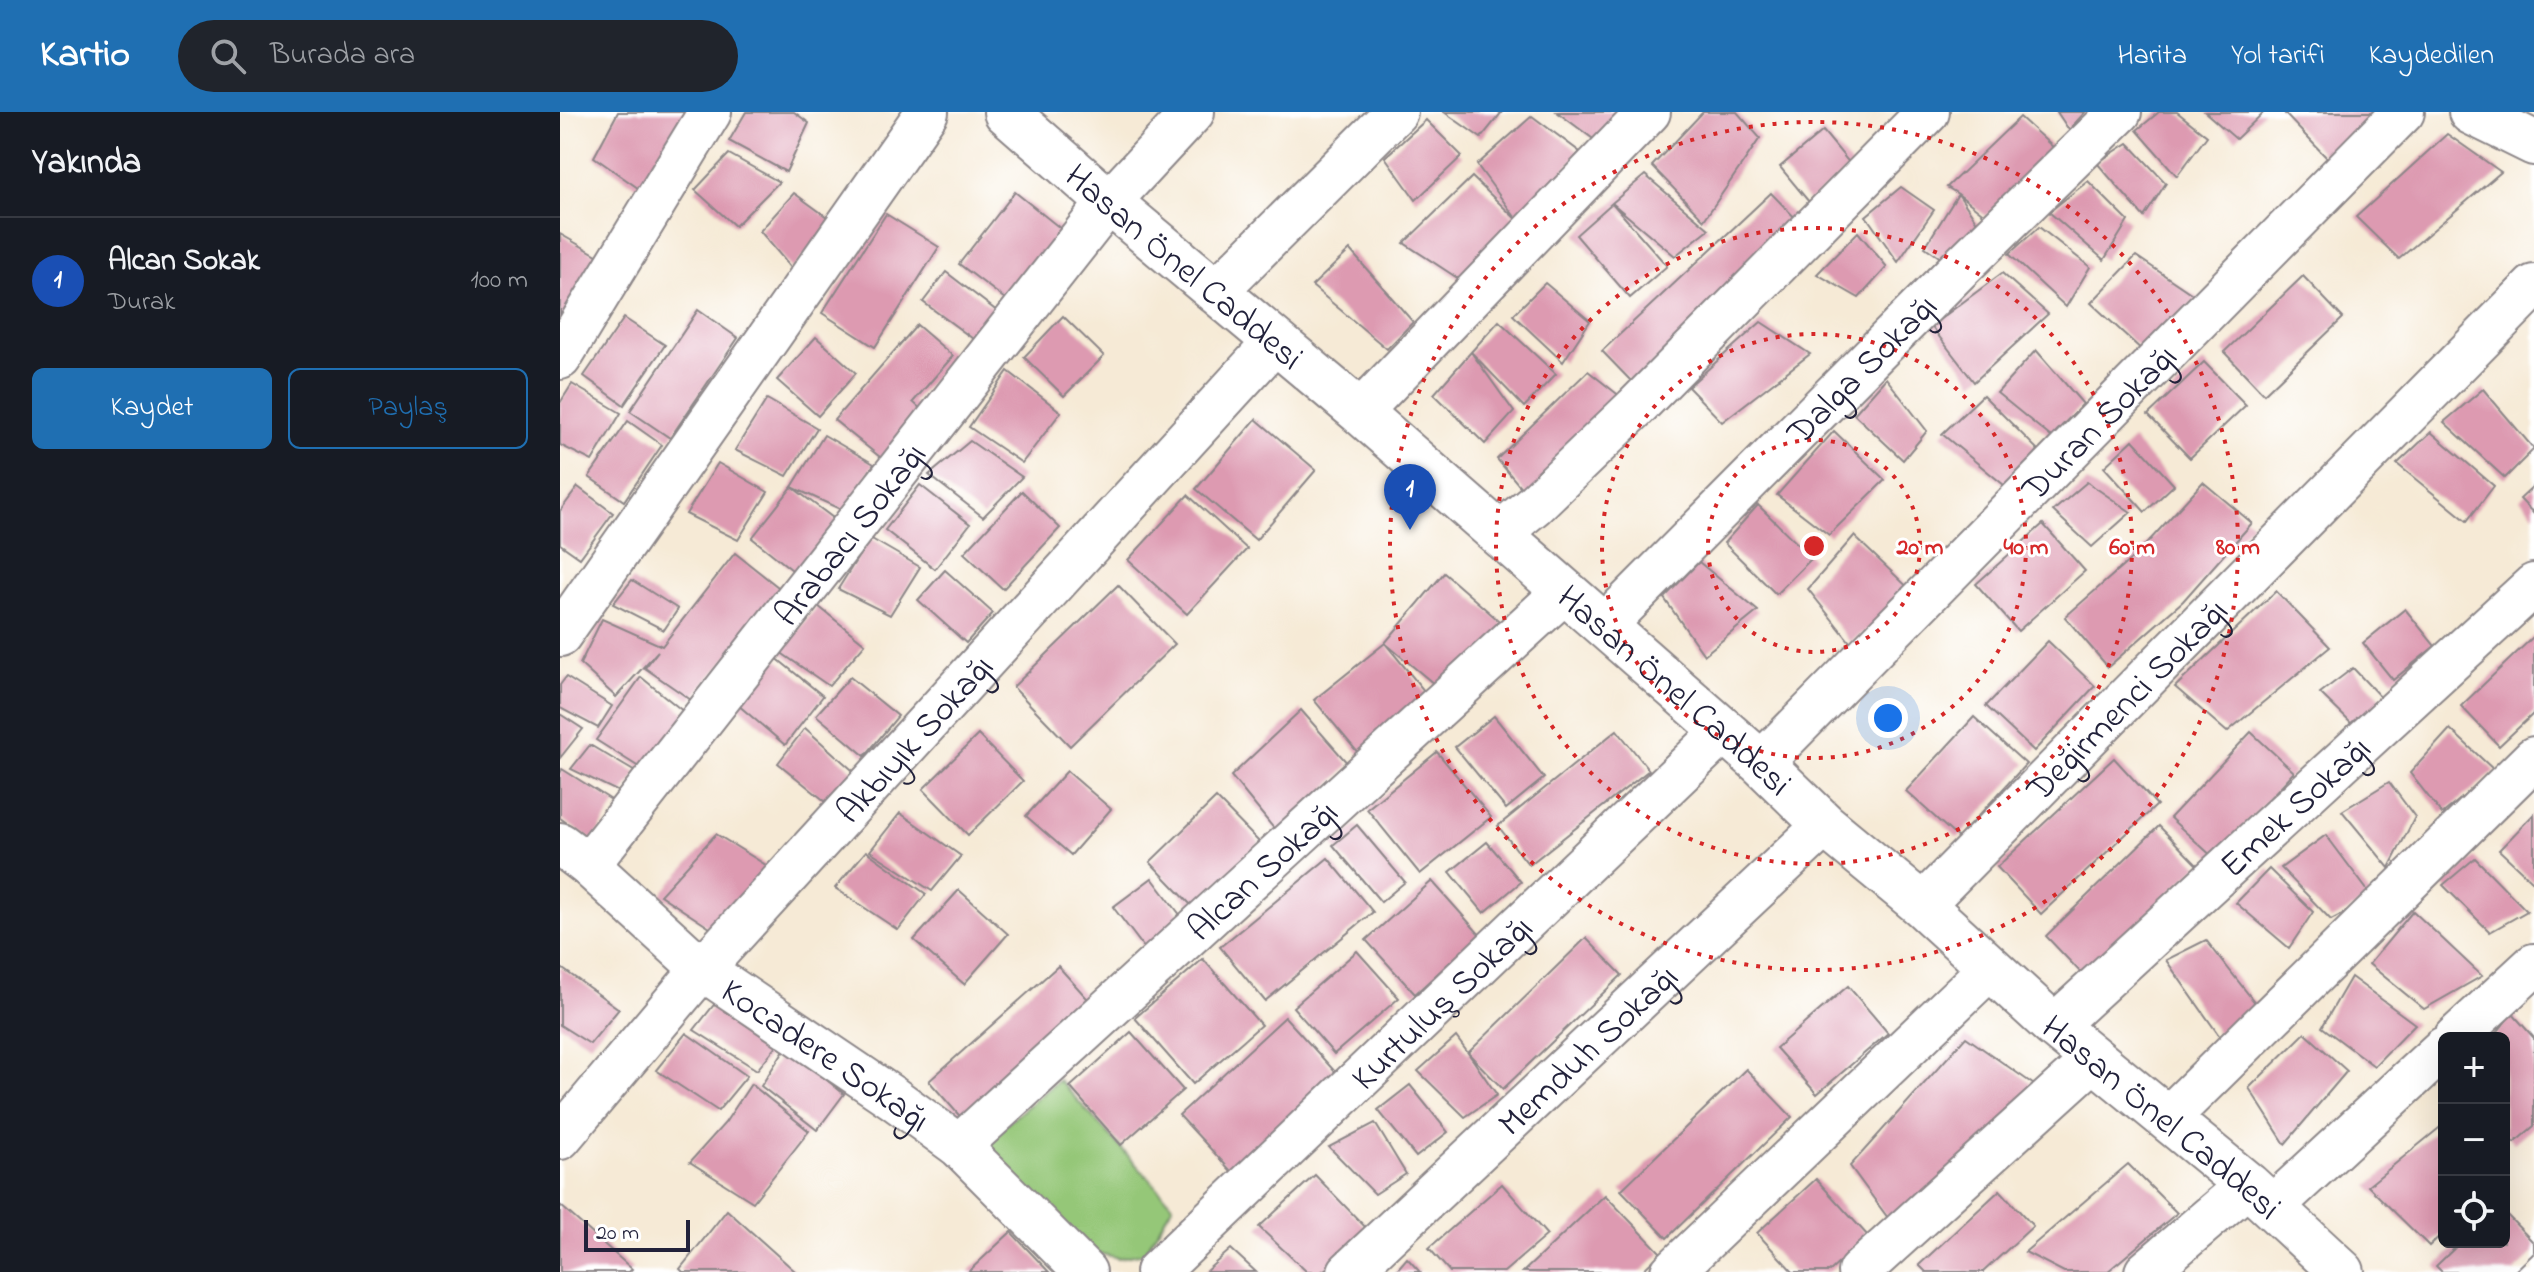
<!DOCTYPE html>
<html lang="tr">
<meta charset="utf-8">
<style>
body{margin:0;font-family:"Indie Flower",sans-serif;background:#20242c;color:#f1f3f6}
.controls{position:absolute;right:24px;bottom:24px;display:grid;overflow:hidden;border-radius:12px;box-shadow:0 8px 32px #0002}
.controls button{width:72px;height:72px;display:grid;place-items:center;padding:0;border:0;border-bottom:2px solid #363941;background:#171b24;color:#f1f3f6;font:40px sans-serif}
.scale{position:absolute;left:24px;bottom:20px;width:106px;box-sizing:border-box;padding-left:8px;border:4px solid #22223b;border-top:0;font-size:22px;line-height:28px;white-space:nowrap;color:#22223b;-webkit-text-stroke:6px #fff;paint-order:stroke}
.you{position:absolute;left:1328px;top:606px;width:28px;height:28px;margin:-20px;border:6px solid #fff;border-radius:50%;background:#1a73e8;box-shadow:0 0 0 12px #1a73e833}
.badge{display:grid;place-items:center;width:52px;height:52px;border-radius:50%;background:#1f6fb2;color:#fff;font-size:26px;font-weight:700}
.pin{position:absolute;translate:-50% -66px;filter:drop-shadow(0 2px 4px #0008)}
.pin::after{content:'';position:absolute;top:42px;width:28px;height:24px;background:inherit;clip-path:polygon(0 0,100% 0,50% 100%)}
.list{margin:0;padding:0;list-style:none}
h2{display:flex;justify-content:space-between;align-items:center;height:104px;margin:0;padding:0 32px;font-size:34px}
h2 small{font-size:26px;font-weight:400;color:#9ea1a6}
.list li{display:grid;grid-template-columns:52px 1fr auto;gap:24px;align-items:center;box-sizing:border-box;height:128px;padding:0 32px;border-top:2px solid #363941}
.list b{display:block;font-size:30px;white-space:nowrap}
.list p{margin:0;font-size:26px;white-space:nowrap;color:#9ea1a6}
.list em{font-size:26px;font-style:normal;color:#9ea1a6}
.actions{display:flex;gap:16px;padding:24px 32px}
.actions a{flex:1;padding:18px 0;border:2px solid #1f6fb2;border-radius:12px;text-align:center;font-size:28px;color:#1f6fb2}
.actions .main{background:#1f6fb2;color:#fff}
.icon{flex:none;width:44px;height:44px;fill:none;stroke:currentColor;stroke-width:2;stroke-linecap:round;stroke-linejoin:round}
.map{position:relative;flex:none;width:1974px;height:1160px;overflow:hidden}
header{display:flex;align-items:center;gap:48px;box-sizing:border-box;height:112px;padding:0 40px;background:#1f6fb2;color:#fff}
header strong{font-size:38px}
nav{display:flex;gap:44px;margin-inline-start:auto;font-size:28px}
.search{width:560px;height:72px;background:#20242c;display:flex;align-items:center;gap:20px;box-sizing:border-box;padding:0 28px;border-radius:44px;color:#9ea1a6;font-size:30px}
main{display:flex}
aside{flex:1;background:#171b24}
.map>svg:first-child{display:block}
.green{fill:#95c778;stroke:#5c745a;stroke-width:2}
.building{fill:#dd9ab1}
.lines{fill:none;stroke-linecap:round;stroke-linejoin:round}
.minor-casing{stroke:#8c8688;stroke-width:46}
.major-casing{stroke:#8c8688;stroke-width:48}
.minor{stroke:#fff;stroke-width:42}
.major{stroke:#fff;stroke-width:44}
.ring{fill:none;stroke:#d62828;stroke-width:4;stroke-dasharray:4 8}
.labels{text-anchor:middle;stroke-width:6;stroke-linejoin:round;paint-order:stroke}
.street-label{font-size:36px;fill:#22223b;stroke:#fff}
.centre{fill:#d62828;stroke:#fff;stroke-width:4}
.ring-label{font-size:24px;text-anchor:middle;font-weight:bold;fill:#d62828;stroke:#fff;stroke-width:6;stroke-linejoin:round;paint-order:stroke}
</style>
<header>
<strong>Kartio</strong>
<div class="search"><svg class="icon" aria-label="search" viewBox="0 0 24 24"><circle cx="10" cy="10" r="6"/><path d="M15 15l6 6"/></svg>Burada ara</div>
<nav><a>Harita</a><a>Yol tarifi</a><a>Kaydedilen</a></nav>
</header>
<main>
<aside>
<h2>Yakında<small></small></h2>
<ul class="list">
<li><span class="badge" style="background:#1a4fb4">1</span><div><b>Alcan Sokak</b><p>Durak</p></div><em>100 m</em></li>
</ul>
<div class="actions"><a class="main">Kaydet</a><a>Paylaş</a></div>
</aside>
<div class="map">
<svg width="1974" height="1160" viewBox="0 0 1974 1160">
<rect width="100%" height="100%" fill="#fff"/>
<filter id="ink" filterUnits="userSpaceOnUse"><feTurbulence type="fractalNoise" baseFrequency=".0125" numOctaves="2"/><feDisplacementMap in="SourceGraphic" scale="16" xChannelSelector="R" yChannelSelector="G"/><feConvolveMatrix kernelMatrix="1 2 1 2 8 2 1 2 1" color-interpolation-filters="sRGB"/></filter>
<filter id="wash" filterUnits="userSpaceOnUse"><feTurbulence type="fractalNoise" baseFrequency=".006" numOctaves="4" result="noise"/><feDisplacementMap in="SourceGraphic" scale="32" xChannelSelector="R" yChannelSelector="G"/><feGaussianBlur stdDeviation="1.8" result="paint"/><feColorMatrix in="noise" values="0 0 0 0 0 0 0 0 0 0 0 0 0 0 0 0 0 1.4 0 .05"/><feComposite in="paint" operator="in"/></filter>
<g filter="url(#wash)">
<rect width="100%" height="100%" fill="#f6ead6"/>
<polygon class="green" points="499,968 613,1093 584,1141 559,1146 533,1140 427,1043 432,1024"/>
<g id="blocks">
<g class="building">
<polygon points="58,0 128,0 85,81 34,45"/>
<polygon points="186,0 234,0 249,11 226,60 169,29"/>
<polygon points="884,0 942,0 921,26"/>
<polygon points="997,0 1059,0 1036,29"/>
<polygon points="1143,0 1177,0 1200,26 1144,108 1092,54"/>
<polygon points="1497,0 1525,0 1509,18"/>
<polygon points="1599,0 1617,0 1647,24 1617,64 1577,18"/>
<polygon points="1645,0 1704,0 1676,27"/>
<polygon points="1727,0 1810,0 1814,4 1768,47 1725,2"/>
<polygon points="972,4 1020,40 905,171 844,131 912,65 958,109 917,53"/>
<polygon points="1460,5 1495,37 1426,104 1398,82 1422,117 1398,158 1365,135 1398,82 1387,75"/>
<polygon points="866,8 902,44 856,88 825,45"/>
<polygon points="1263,19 1292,54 1249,90 1220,55"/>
<polygon points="1887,22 1941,60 1839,147 1796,105"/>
<polygon points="1568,31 1606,71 1584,105 1537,51"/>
<polygon points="169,42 219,70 175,114 135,78"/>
<polygon points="1085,63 1149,117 1115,144 1052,91 1107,154 1070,186 1016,123 1052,91"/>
<polygon points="1528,69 1568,109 1544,148 1489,100"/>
<polygon points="1341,75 1374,98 1338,150 1306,104"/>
<polygon points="455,80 505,120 445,187 399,152"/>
<polygon points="234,81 275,111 232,157 200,119"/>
<polygon points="1211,81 1242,113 1073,271 1042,239"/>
<polygon points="326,102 379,135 315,235 262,201"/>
<polygon points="1479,115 1530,155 1506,195 1449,142"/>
<polygon points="1298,120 1327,155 1299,186 1257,162"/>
<polygon points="0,122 56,154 0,210"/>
<polygon points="790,138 853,210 827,237 752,174"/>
<polygon points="1576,144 1638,186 1584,240 1531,191"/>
<polygon points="386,160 438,200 416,229 363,190"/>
<polygon points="1442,161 1488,202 1414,270 1371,214"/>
<polygon points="1743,164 1783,206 1704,282 1664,240"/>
<polygon points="985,171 1030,209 1003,250 953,203"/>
<polygon points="138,198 178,226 110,326 70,299"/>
<polygon points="503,204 544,244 504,284 464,245"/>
<polygon points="64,206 105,233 64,293 24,264"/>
<polygon points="939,209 996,262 964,295 911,240 954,300 925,332 874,282 911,240"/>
<polygon points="1201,210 1250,242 1162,310 1128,275"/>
<polygon points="357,213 393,244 353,290 364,300 325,349 274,308"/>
<polygon points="256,225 296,261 258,304 217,268"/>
<polygon points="1476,238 1523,292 1491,325 1437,281"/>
<polygon points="1644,250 1686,293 1630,346 1588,303"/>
<polygon points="448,259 501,300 462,351 409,315"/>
<polygon points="1028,259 1075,296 975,392 937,347"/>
<polygon points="1326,266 1367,319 1343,348 1294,302"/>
<polygon points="12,272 61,301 32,349 0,333 0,291"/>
<polygon points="1923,277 1974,337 1945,366 1884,310"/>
<polygon points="1423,283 1478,338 1450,378 1382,322"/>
<polygon points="207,287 257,316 227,364 175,338"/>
<polygon points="696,307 756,358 696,428 636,377"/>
<polygon points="68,309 102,333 64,389 29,365"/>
<polygon points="1274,319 1325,368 1269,423 1217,383"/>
<polygon points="1871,320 1934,374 1907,409 1837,352"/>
<polygon points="264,323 314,352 284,399 232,375"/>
<polygon points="1573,328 1614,373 1585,400 1544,355"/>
<polygon points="410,329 462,365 423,405 369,363"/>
<polygon points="158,351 208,380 178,428 126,402"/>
<polygon points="1527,370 1571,400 1532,435 1493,399"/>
<polygon points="1643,370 1692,411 1623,489 1548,555 1505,505 1579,440"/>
<polygon points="360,373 410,412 375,457 325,418"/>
<polygon points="1974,374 1974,402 1960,387"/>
<polygon points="18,375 53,401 20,446 0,432 0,399"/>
<polygon points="232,375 277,409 236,461 192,426"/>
<polygon points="462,379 500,416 443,477 404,441"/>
<polygon points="628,383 687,437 627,502 568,448"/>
<polygon points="1198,393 1252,446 1216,482 1164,431"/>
<polygon points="1483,412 1525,459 1458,519 1416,472"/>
<polygon points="1294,424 1357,484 1290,530 1248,477"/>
<polygon points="310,426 360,455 330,503 278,477"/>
<polygon points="175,441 223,479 131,588 85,556 98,539 56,585 20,552 42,507 102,534"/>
<polygon points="1139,450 1198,499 1144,543 1104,486"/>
<polygon points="385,458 433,501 406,531 358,488"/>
<polygon points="884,461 945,514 886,582 825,531 874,591 804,648 754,588 825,531"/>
<polygon points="72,468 118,497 104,518 53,492"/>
<polygon points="558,473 615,532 510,634 453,575"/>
<polygon points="1716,479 1770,535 1667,620 1615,575"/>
<polygon points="258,494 305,532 269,574 220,540"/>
<polygon points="1845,497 1875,534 1833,568 1803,531"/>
<polygon points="1974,524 1974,601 1939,634 1901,594"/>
<polygon points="1488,529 1535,574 1474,639 1426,594"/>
<polygon points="215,545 263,584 225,633 177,592"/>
<polygon points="1793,556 1823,588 1797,617 1760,581"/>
<polygon points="6,565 52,594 38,616 0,596 0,573"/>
<polygon points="81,565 129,604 82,657 36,628"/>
<polygon points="290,565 338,604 305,644 256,603"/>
<polygon points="741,598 789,653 720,724 671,664"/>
<polygon points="0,602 23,617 0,646"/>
<polygon points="934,604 984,666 946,697 895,635"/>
<polygon points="1414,605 1466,652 1398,726 1346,679"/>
<polygon points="245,616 300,665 271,694 218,651"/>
<polygon points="1890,617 1935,659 1882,702 1850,661"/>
<polygon points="1057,618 1089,658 969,753 938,714"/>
<polygon points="1691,620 1734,660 1654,746 1610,706"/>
<polygon points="418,623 463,669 408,723 363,677"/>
<polygon points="30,633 77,661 63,682 11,657"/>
<polygon points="877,640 931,705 860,762 807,697"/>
<polygon points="1554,646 1597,693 1481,802 1437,755"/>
<polygon points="2,657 56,691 33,729 0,706 0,662"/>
<polygon points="507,659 551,697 511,743 466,704"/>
<polygon points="1829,670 1855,705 1829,756 1782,699"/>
<polygon points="656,686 700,731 633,795 590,750"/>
<polygon points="340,701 401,744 372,779 310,739"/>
<polygon points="1974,702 1974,771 1939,738"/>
<polygon points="797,713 845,770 821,790 773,733"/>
<polygon points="1599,714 1638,754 1524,864 1486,824"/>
<polygon points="156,722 209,755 156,820 100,783"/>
<polygon points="1766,723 1813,786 1771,808 1721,756"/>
<polygon points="927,730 961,770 924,801 890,760"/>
<polygon points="306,739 366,782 338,818 275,776"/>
<polygon points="768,746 813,800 705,889 660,835"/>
<polygon points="1915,746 1967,799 1930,820 1883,773"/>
<polygon points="1709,757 1753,800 1729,836 1676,791"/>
<polygon points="592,766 624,808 585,837 553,795"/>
<polygon points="872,769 920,823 855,882 806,828"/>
<polygon points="399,778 448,822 404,872 354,828"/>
<polygon points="1853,799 1922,864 1864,897 1809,852"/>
<polygon points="1026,826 1062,863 943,977 908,941 937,983 905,1005 858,959 896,925 908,941"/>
<polygon points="1646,828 1699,896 1663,929 1606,848"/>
<polygon points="797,839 839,886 774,942 733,895"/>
<polygon points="643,847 701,913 633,972 575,906"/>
<polygon points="498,854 534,894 405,1010 369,969"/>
<polygon points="0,855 59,897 30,932 0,913"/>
<polygon points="1791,865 1855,912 1814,954 1762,915"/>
<polygon points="1288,874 1328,921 1257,982 1216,936"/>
<polygon points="164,880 225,923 197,958 134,918"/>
<polygon points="1952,901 1974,926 1974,1014 1954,1031 1944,1021 1944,926 1933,926"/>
<polygon points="725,905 778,963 672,1060 619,1003"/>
<polygon points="571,920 623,978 561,1033 510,975"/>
<polygon points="126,921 187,964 158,999 96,958"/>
<polygon points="1745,921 1787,959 1725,1032 1689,976"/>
<polygon points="1406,925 1480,977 1336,1117 1290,1054"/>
<polygon points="226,935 284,982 257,1018 201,974"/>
<polygon points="1186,957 1232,1005 1107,1126 1061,1078"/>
<polygon points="191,972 249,1019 193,1090 130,1050 165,1011"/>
<polygon points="850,973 888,1020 856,1045 818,998"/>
<polygon points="815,1011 846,1062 815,1082 769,1035"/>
<polygon points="1884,1012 1884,1120 1869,1134 1808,1074"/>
<polygon points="1568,1052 1617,1101 1547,1160 1504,1160 1465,1140"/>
<polygon points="755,1063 813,1123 761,1160 747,1160 699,1115"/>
<polygon points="1256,1067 1308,1124 1269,1160 1233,1160 1197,1121"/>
<polygon points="942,1072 987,1123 944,1160 890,1160 869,1136"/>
<polygon points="1440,1078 1473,1114 1423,1160 1366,1160 1359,1153"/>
<polygon points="1045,1083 1101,1141 1081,1160 963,1160"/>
<polygon points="0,1093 72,1157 69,1160 0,1160"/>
<polygon points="167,1098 236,1160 123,1160 120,1157"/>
<polygon points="1944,1100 1974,1131 1974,1141 1954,1160 1882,1160 1876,1154 1901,1130 1944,1130"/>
<polygon points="451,1120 489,1160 408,1160"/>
<polygon points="671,1137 696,1160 645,1160"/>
<polygon points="847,1146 860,1160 835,1160"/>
</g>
</g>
</g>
<g filter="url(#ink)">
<use href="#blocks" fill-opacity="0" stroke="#8c8688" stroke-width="2"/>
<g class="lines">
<g class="minor-casing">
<g id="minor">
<polyline points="656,179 836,0"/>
<polyline points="0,246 150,0"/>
<polyline points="800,300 1089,0"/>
<polyline points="939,422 975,392 1075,296 1368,0"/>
<path id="s1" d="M1044 514 1398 158 1560 0"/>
<polyline points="0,523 367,0"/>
<path id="s2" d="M1201 651 1843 0"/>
<path id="s3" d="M0 732 28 753 142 857 333 986 399 1034 525 1160"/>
<path id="s4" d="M28 753 549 90 633 0"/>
<path id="s5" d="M1362 793 1974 174"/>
<path id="s6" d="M1494 914 1974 473"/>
<polyline points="1895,926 1974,853"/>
<polyline points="1609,1005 1974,646"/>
<path id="s7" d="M0 1026 142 857 715 230"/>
<path id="s8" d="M399 1034 1005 479"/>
<polyline points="1713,1094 1884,936"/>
<path id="s9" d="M597 1160 1164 619"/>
<path id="s10" d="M789 1160 1265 713"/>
<polyline points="1112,1160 1431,855"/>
<polyline points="1299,1160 1534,947"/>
<polyline points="1586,1160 1688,1073"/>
</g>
</g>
<g class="major-casing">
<g id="major">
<path id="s11" d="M446 0 549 90 800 300 1201 651 1265 713 1362 793 1494 914 1688 1073 1782 1160"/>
<polyline points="1911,0 1974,31"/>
</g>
</g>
<use href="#minor" class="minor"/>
<use href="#major" class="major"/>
</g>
</g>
<g class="ring">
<circle cx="1254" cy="434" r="106"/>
<circle cx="1254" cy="434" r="212"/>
<circle cx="1254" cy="434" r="318"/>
<circle cx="1254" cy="434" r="424"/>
</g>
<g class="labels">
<g class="street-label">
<text dy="13" stroke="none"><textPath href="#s11" startOffset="236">Hasan Önel Caddesi</textPath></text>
<text dy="13" stroke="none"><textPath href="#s1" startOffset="364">Dalga Sokağı</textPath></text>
<text dy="13" stroke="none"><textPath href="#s2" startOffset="480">Duran Sokağı</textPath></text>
<text dy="13" stroke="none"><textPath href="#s4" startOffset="422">Arabacı Sokağı</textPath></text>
<text dy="13" stroke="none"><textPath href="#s11" startOffset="884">Hasan Önel Caddesi</textPath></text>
<text dy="13" stroke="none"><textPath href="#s5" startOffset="290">Değirmenci Sokağı</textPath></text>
<text dy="13" stroke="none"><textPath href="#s7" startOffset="534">Akbıyık Sokağı</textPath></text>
<text dy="13" stroke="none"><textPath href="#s6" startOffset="326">Emek Sokağı</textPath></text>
<text dy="13" stroke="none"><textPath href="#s8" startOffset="410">Alcan Sokağı</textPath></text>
<text dy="13" stroke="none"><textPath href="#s9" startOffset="392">Kurtuluş Sokağı</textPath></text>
<text dy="13" stroke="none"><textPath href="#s10" startOffset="326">Memduh Sokağı</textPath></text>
<text dy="13" stroke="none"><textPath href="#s3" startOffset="340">Kocadere Sokağı</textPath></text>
<text dy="13" stroke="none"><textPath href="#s11" startOffset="1532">Hasan Önel Caddesi</textPath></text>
</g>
</g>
<circle cx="1254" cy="434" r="12" class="centre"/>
<g class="ring-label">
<text x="1360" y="442">20 m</text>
<text x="1466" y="442">40 m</text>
<text x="1572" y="442">60 m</text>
<text x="1678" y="442">80 m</text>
</g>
</svg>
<div class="controls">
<button>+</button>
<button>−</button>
<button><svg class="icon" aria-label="locate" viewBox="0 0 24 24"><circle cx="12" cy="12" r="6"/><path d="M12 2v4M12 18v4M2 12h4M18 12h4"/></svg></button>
</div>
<div class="scale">20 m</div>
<div class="you"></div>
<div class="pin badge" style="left:850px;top:418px;background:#1a4fb4">1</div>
</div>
</main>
